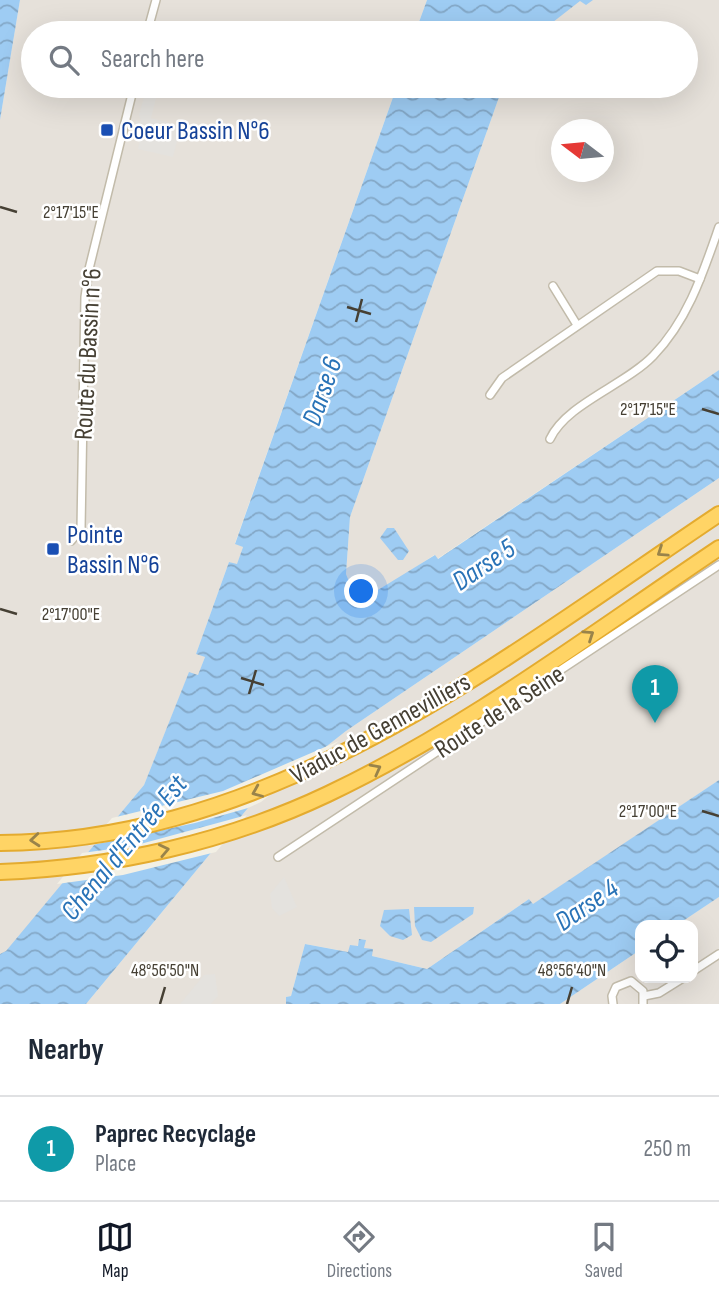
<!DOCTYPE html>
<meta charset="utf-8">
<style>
body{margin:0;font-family:"Sofia Sans Condensed",sans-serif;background:#f6f6f7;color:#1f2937}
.controls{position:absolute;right:21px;bottom:21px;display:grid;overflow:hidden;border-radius:14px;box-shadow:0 7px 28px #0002}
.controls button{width:63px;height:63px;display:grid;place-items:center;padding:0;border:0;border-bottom:2px solid #e0e1e3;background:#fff;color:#1f2937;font:35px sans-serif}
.compass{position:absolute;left:551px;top:119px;width:63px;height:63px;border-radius:50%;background:#fff;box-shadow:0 7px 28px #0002;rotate:286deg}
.you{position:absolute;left:362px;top:592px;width:24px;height:24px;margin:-18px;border:5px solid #fff;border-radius:50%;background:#1a73e8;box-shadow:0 0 0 10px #1a73e833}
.badge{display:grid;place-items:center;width:46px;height:46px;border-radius:50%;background:#111827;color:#fff;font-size:23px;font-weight:700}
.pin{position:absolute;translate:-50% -58px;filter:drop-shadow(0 2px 4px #0008)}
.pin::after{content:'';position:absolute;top:37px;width:24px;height:21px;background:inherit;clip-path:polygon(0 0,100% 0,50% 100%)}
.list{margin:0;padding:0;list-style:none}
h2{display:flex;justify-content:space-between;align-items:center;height:91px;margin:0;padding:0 28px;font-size:30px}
h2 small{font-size:23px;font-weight:400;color:#747a83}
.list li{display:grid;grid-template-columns:46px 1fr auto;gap:21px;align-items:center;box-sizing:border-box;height:105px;padding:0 28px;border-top:2px solid #e0e1e3}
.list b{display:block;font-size:26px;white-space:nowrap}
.list p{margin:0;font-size:23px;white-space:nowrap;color:#747a83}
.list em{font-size:23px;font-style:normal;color:#747a83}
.icon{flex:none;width:38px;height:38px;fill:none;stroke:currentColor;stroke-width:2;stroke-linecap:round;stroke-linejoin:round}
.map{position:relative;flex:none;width:719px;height:1004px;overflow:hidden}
.search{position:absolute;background:#fff;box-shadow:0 7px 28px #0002;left:21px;right:21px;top:21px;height:77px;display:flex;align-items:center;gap:18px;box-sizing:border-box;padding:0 24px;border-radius:38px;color:#747a83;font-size:26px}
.sheet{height:196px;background:#fff}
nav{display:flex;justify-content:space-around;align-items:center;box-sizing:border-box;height:98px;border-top:2px solid #e0e1e3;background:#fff;font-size:19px;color:#747a83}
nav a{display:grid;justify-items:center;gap:4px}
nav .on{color:#111827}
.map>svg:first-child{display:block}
.industrial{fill:#e6e1da;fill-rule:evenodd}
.parking{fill:#e4e2de}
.water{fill:url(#water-waves)}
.pier{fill:#f3f0e5}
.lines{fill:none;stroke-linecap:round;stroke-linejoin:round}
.minor-casing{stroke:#c2bbaa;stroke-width:10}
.motorway-casing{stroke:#e4ab2f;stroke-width:18}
.minor{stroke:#fff;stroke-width:7}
.motorway{stroke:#ffd465;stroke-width:14}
.oneway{stroke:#99834a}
.ticks{fill:none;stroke:#464034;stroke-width:2.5}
.transit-dot{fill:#1a4fb4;stroke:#fff;stroke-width:2.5}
.labels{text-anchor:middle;stroke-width:5;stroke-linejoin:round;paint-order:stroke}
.transit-label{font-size:26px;fill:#164399;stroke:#fff;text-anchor:start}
.street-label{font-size:26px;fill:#464034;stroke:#fff}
.water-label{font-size:28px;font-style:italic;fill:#2973b7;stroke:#fff}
.ticks-label{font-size:18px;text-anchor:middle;fill:#464034;stroke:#fff;stroke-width:5;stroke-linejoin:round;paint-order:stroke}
</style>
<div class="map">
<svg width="719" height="1004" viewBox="0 0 719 1004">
<defs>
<pattern id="water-waves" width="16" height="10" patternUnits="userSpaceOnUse" patternTransform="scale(1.75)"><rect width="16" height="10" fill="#9eccf3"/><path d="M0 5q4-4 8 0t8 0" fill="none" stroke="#83a7c6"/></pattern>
</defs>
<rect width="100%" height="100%" fill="#f3f0e5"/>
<g class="industrial">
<polygon points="20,0 427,0 415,33 33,33 33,86 397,86 235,543 243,547 237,565 229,562 196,654 205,657 198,676 189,673 144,785 6,952 0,954 0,120"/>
<path d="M580 0H719V370L437 559 434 555 382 590 365 593 348 583 346 574 350 517 503 86H686V33H539ZM562 130H604V172H562Z"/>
<polygon points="719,478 719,780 533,905 529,899 427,969 372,956 364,948 365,940 349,952 305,944 291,996 286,997 286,1004 86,1004 248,808 346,731"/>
<polygon points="719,897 719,1004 560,1004 640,950 640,978 693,978 693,925 677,925"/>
</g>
<g class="parking">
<polygon points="147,86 159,86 151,118 181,126 173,157 138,149 142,131 134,129 136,120 141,121 139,115"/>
<polygon points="284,877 297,907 279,916 272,908 270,894"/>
<polygon points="215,974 218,996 211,1004 180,1004 204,975"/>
</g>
<g class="water">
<polygon points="0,0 20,0 0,120"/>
<polygon points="427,0 593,0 586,5 580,1 539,33 415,33"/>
<path d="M397 86H503L350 517 346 574C350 587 359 593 373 593L435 555 438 559 719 370V478L346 731 248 808 86 1004H0V954L6 951 144 785 189 672 198 675 205 657 196 654 229 562 237 564 243 547 235 544Z"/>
<polygon points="387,528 394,528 409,551 403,560 398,560 380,538"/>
<polygon points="719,780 719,897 677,925 640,925 640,950 560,1004 286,1004 286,997 291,996 305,944 348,952 350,945 358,946 359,939 366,940 364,948 373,949 372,956 427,969 529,899 533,904"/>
<polygon points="414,907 474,907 473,914 431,942 422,940 415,926"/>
<polygon points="409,909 412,935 403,940 390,936 380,926 384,910"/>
</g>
<g class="pier">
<polygon points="339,741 261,802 248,808 195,823 88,846 112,818 223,791"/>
<polygon points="247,815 216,852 123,875 57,884 82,853 133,846"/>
</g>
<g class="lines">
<g class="minor-casing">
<g id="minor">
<polyline points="147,33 156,0"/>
<polyline points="553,286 577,325"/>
<polyline points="490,395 502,378 657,271 679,271 700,279"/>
<path d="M550 439C566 404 625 385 653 356 688 320 703 273 719 227"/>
<polyline points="71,541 81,529 85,297 89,269 134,86"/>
<polyline points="278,857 719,565"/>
<polyline points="693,971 719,954"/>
<polyline points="644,996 659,993 683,978"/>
<polyline points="613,1004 612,996 616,987 631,981 643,991 643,1004"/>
</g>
</g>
<g class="motorway-casing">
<g id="motorway">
<path d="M0 843C276 841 501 660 719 514"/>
<path d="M0 872C112 868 227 842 328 794 467 728 592 633 719 548"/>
</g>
</g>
<use href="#minor" class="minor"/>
<use href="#motorway" class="motorway"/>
</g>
<defs><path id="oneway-chevron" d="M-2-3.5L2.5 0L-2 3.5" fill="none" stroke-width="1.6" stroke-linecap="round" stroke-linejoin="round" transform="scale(1.75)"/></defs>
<g class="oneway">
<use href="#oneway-chevron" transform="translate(662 552) rotate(146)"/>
<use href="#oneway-chevron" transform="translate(589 635) rotate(-34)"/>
<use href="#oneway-chevron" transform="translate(376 769) rotate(-28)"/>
<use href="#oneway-chevron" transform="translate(257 792) rotate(157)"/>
<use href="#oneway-chevron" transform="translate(35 840) rotate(175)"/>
<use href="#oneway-chevron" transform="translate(164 850) rotate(-12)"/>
</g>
<path class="ticks" d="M0 207 17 212M347 307 371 314M356 322 362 299M702 409 719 414M0 609 17 614M241 678 264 685M249 694 256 670M702 811 719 816M160 1004 165 987M567 1004 572 987"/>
<g class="transit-dot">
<rect x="100" y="123" width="14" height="14" rx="3.5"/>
<rect x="46" y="542" width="14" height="14" rx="3.5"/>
</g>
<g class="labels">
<g class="transit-label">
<text x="121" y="139">Coeur Bassin N°6</text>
<text x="67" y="543">Pointe<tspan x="67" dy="30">Bassin N°6</tspan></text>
</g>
<g class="street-label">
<text transform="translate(87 354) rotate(-87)" y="9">Route du Bassin n°6</text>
<text transform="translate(499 711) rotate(-33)" y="9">Route de la Seine</text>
<text transform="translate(380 728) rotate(-29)" y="9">Viaduc de Gennevilliers</text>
</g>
<g class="water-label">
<text transform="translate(321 391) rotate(-71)" y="10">Darse 6</text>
<text transform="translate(483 564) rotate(-34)" y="10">Darse 5</text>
<text transform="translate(123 847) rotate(-50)" y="10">Chenal d'Entrée Est</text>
<text transform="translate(586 904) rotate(-34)" y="10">Darse 4</text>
</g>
</g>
<g class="ticks-label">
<text x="71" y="218">2°17'15"E</text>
<text x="648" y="415">2°17'15"E</text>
<text x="71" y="620">2°17'00"E</text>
<text x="648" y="817">2°17'00"E</text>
<text x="165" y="976">48°56'50"N</text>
<text x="572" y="976">48°56'40"N</text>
</g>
</svg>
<div class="controls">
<button><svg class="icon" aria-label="locate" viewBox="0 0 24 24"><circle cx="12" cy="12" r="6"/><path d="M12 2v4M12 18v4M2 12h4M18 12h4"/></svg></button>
</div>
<svg class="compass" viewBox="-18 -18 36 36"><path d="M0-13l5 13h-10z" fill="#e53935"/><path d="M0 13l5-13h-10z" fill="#747a83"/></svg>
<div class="you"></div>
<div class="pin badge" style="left:655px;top:723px;background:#0f9aa8">1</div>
<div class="search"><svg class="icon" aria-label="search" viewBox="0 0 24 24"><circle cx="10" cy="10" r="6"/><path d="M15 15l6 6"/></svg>Search here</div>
</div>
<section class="sheet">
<h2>Nearby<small></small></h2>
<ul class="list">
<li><span class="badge" style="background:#0f9aa8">1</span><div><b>Paprec Recyclage</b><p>Place</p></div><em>250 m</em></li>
</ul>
</section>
<nav>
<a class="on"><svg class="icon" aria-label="map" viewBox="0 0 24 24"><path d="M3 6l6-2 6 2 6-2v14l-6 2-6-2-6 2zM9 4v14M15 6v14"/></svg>Map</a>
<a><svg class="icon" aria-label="directions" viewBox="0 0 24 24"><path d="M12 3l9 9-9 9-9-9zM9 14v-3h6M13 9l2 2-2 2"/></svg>Directions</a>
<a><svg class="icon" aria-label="saved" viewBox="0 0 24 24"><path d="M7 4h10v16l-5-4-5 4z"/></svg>Saved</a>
</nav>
